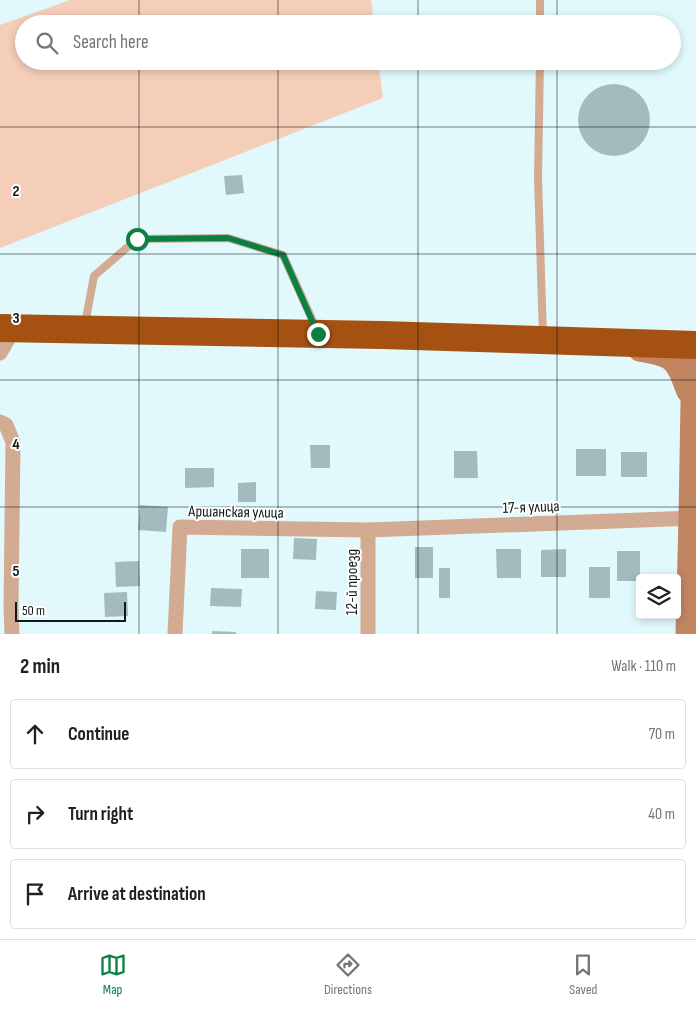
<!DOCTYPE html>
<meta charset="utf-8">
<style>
body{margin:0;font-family:"Sofia Sans Condensed",sans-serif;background:#f2f2f2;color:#202124}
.controls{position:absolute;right:15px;bottom:15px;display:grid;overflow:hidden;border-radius:5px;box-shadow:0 2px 8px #0003}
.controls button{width:45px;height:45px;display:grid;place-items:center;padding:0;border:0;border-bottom:1px solid #e0e0e0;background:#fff;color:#202124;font:25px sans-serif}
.scale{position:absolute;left:15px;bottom:12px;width:111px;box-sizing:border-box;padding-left:5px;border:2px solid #11191a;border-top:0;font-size:14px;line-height:18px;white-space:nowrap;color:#11191a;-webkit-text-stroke:4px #fff;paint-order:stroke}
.stop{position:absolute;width:15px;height:15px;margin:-11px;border:4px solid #0b8043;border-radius:50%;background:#fff}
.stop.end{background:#0b8043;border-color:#fff;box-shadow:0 1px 5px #0008}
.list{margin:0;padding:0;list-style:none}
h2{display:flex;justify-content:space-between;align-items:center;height:65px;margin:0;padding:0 20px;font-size:21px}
h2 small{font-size:16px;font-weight:400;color:#757577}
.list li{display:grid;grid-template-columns:32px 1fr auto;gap:15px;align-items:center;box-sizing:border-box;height:70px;margin:0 10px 10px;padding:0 10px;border:1px solid #e0e0e0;border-radius:5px}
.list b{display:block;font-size:19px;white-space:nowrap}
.list em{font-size:16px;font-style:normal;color:#757577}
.icon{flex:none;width:28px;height:28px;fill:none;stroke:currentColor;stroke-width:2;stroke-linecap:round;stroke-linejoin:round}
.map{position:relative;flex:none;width:696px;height:634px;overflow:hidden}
.search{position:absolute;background:#fff;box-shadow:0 2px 8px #0003;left:15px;right:15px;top:15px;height:55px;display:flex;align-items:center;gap:12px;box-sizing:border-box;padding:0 18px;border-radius:28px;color:#757577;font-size:19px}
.sheet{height:305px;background:#fff}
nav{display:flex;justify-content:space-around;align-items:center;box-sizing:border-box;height:70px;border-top:1px solid #e0e0e0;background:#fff;font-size:14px;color:#757577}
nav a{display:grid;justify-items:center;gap:2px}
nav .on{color:#0b8043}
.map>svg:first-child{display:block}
.green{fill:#f5ceb9}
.building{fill:#a4bbbe}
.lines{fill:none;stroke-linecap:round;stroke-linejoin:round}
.lane{stroke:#d3aa92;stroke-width:8}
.street{stroke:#d3aa92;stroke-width:15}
.secondary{stroke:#c18562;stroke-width:21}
.highway{stroke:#a55111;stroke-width:28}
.route{stroke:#0b8043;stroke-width:6}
.grid{fill:none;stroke:#11191a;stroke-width:1;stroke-opacity:0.55}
.labels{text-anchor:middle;stroke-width:4;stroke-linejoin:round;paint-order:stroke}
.street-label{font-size:16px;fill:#11191a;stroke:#fff}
.grid-label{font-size:16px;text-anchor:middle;font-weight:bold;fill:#11191a;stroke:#fff;stroke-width:4;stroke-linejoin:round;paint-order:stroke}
</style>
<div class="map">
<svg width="696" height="634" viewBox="0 0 696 634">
<rect width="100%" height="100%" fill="#e1f9fc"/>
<polygon class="green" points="70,0 371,0 374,24 24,24 24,61 378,61 383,98 0,248 0,25"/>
<g class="building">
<circle cx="614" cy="120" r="36"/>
<polygon points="242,175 244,193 226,195 224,176"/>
<polygon points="310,445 330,445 330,468 311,468"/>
<rect x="576" y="449" width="30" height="27"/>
<polygon points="454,451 477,451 478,478 454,478"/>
<rect x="621" y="452" width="26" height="25"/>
<polygon points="185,468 214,468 214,487 185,488"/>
<polygon points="256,482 256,502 238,502 238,483"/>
<polygon points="140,505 168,507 166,532 138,530"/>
<polygon points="294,538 317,539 316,560 293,559"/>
<rect x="415" y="547" width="18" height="31"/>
<rect x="241" y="549" width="28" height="29"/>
<polygon points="496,549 521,549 521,578 497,578"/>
<polygon points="566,549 566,577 541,577 541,550"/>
<rect x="617" y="551" width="23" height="30"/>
<polygon points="139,561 140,586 116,587 115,562"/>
<rect x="589" y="567" width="21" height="31"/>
<rect x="439" y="568" width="11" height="30"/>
<polygon points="211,588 242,589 241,607 210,606"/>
<polygon points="316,591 337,592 336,610 315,609"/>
<polygon points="127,592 128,616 105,617 104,593"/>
<polygon points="212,631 236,632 236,634 212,634"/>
</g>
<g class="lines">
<g class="lane">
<polyline points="540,24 540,0"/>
<polyline points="540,61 538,178 543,337"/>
<polyline points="85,324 94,276 137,239 228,238 283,255 316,328"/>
</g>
<g class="street">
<polyline points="0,353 15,327"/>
<polyline points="0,422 6,425 13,442 11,608 12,634"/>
<polyline points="175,634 180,527 368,530 696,518"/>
<polyline points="368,634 368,530"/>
</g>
<g class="secondary">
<path d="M639 351C674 356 675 360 687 392"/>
<polyline points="686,634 689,518 692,344"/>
</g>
<polyline class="highway" points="0,328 382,335 696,345"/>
</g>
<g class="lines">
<polyline class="route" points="137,239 228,238 283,255 318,334"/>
</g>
<path class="grid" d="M139 0V24M278 0V24M418 0V24M557 0V24M139 61V634M278 61V634M418 61V634M557 61V634M0 127H696M0 254H696M0 380H696M0 507H696"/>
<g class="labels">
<g class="street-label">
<text transform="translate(531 506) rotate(-2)" y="6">17-я улица</text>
<text transform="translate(236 511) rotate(1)" y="6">Аршанская улица</text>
<text transform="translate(351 582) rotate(-90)" y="6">12-й проезд</text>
</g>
</g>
<g class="grid-label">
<text x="16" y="196">2</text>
<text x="16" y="323">3</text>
<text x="16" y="449">4</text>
<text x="16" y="576">5</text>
</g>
</svg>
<div class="controls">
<button><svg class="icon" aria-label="layers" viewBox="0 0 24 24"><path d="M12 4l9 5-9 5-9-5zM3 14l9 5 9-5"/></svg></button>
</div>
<div class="scale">50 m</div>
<div class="stop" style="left:137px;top:239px"></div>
<div class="stop end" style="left:318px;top:334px"></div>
<div class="search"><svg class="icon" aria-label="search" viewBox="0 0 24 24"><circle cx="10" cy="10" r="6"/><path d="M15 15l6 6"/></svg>Search here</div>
</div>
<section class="sheet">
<h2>2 min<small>Walk · 110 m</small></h2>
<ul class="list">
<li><svg class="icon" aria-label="ahead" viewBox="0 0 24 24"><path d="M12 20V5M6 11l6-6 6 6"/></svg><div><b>Continue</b></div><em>70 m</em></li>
<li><svg class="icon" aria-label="right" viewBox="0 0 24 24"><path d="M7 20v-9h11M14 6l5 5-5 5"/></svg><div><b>Turn right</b></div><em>40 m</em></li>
<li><svg class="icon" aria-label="arrive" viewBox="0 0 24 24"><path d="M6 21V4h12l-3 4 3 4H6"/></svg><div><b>Arrive at destination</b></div></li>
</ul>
</section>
<nav>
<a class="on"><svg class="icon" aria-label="map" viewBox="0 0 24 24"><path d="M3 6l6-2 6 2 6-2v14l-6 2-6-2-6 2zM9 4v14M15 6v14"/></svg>Map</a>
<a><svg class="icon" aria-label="directions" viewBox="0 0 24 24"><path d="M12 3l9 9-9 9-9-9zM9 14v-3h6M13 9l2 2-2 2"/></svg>Directions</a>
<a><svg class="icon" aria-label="saved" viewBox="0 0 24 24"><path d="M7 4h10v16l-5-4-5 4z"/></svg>Saved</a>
</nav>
